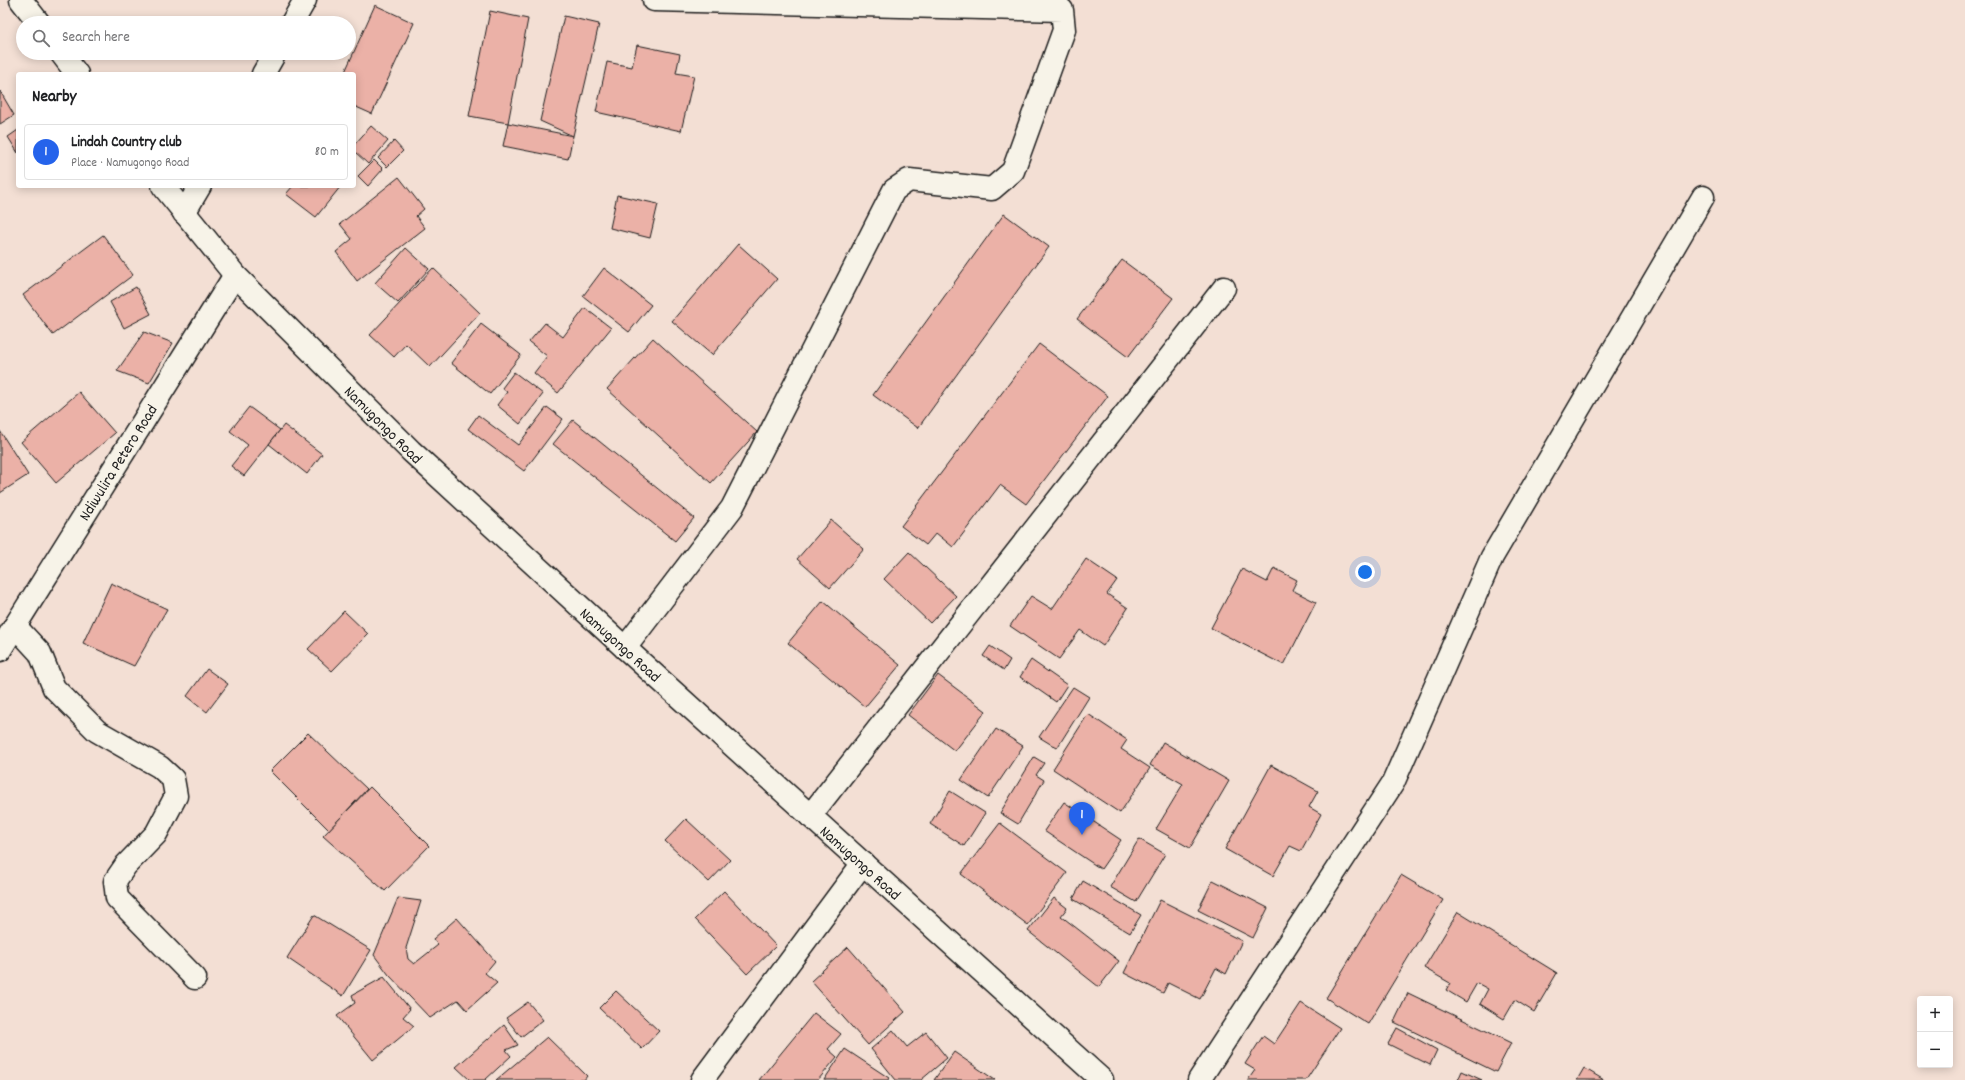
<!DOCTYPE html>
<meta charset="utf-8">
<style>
body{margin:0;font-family:Dekko,sans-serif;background:#f2f2f2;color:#202124}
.controls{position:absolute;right:12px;bottom:12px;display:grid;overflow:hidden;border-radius:4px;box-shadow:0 2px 10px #0003}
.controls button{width:36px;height:36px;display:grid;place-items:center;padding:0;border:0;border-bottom:1px solid #e0e0e0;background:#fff;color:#202124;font:20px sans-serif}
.you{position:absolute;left:1365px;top:572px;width:14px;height:14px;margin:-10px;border:3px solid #fff;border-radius:50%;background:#1a73e8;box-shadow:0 0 0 6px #1a73e833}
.badge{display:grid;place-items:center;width:26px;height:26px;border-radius:50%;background:#2563eb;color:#fff;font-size:13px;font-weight:700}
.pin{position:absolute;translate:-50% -33px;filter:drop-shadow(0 1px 2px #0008)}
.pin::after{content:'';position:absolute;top:21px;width:14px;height:12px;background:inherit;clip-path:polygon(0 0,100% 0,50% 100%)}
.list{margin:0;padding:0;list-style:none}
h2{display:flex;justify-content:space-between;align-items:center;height:52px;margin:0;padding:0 16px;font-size:17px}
h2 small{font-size:13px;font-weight:400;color:#757577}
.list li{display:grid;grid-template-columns:26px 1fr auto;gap:12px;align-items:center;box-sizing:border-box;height:56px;margin:0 8px 8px;padding:0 8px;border:1px solid #e0e0e0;border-radius:4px}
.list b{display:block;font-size:15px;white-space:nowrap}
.list p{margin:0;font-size:13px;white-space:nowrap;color:#757577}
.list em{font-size:13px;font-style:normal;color:#757577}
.icon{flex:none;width:22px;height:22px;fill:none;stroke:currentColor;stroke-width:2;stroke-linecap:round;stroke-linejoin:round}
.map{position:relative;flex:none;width:1965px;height:1080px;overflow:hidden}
.search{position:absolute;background:#fff;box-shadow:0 2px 10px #0003;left:16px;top:16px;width:340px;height:44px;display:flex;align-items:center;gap:10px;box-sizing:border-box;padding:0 14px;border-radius:22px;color:#757577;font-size:15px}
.panel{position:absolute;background:#fff;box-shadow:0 2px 10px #0003;left:16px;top:72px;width:340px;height:116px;border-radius:4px}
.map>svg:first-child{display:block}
.building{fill:#ebb1a7;stroke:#1c1c1c}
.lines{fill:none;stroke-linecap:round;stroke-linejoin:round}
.street-casing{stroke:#1c1c1c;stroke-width:25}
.secondary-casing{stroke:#1c1c1c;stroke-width:25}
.street{stroke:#f7f3e8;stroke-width:22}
.secondary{stroke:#f7f3e8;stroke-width:22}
.labels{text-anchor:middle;stroke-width:3;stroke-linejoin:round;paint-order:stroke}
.street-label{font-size:16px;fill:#1c1c1c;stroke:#f7f3e8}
</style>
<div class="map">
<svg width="1965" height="1080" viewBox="0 0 1965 1080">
<rect width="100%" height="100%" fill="#f3dfd4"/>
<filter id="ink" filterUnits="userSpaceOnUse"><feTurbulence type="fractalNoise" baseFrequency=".025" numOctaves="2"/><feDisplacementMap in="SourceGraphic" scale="8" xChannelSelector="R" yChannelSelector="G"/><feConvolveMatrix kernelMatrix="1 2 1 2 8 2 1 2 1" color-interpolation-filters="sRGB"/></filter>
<g filter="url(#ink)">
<g class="building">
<polygon points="375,5 414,23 372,114 354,106 354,74 344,74"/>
<polygon points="490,11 528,19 508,123 469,116"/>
<polygon points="564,16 599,24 573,136 540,121"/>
<polygon points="637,45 680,54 676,73 694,76 681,131 596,112 607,62 632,67"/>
<polygon points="0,91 14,115 0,124"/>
<polygon points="508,123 573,136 568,159 503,146"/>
<polygon points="371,126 388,141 368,164 354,151 354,145"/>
<polygon points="18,130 18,153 8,137"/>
<polygon points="394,141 403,151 387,167 378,158"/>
<polygon points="374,160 383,169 368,186 358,176"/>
<polygon points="399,177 424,209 416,216 425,228 357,281 336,252 352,239 340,224"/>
<polygon points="293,186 341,186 316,217 286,194"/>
<polygon points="617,195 658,204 650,238 610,228"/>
<polygon points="1004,214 1049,247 918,428 873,395"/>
<polygon points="103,235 133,275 53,335 23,295"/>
<polygon points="738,244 777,279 712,355 672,321"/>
<polygon points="406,248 429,269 398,303 375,283"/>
<polygon points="1122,260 1173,298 1128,357 1077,319"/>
<polygon points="433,268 480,313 430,367 406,344 394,357 370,335"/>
<polygon points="604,268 651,305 629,332 583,296"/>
<polygon points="136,287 151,314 124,328 110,302"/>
<polygon points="585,308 611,328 558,393 534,373 547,356 529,342 545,323 563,337"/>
<polygon points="481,324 521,355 490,394 451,363"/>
<polygon points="144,332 173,343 149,383 117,371"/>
<polygon points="653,338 757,432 711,483 607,389"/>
<polygon points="1039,344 1108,396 1026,504 1000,485 953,547 936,533 926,545 901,526"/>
<polygon points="514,372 543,394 520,424 497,405 507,392 502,388"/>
<polygon points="79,392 115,433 56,483 21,442"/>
<polygon points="249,407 280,430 244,476 231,466 248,445 230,431"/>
<polygon points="547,407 563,419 524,471 468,429 478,415 518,445"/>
<polygon points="573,420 694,518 675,541 553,444"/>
<polygon points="284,425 322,454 307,474 269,444"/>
<polygon points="0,431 28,475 0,493"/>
<polygon points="831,520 864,549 830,588 797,559"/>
<polygon points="909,552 956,596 930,623 884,579"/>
<polygon points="1086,559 1117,580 1107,594 1128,608 1103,646 1080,630 1059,659 1010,626 1031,596 1052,609"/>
<polygon points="1274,568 1297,580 1292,590 1316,602 1284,665 1211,628 1242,569 1267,582"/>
<polygon points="111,583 167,609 134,666 83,643"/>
<polygon points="823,601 900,665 865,707 788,643"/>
<polygon points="344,611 368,634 332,671 308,649"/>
<polygon points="990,646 1010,660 1004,670 983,656"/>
<polygon points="1031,660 1067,685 1056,702 1020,677"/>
<polygon points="207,669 228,684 207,712 187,696"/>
<polygon points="938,675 986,711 955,751 908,715"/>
<polygon points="1073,687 1089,697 1057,748 1039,737"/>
<polygon points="1088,714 1127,740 1121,749 1150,768 1120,813 1053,769"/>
<polygon points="996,729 1023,746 988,798 961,780"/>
<polygon points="308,733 367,789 329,830 270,771"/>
<polygon points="1163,742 1229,781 1190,848 1156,829 1183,784 1150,765"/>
<polygon points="1034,757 1044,763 1036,775 1044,780 1018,824 1000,813"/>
<polygon points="1271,765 1318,791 1309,807 1321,814 1301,851 1290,846 1273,876 1225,849"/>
<polygon points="370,787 429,846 385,891 323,836"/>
<polygon points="950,791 985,813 964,846 930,824"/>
<polygon points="1064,802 1121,840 1101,869 1044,831"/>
<polygon points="686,819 730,860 709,882 665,841"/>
<polygon points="1000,823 1067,873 1028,925 961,874"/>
<polygon points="1139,839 1165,854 1136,902 1110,887"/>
<polygon points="1401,875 1443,900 1368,1024 1326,998"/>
<polygon points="1213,880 1268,908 1253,938 1198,910"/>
<polygon points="1083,881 1141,915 1130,933 1073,899"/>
<polygon points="724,891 776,946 747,974 695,919"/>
<polygon points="398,898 421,901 406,948 408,959 414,964 438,945 433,939 457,918 495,961 485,973 497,983 467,1010 458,1000 430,1018 389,975 374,955"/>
<polygon points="1054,898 1067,908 1061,916 1119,961 1099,987 1028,931"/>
<polygon points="1160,900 1242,941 1226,974 1216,968 1200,999 1168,983 1163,993 1124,973"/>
<polygon points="1458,912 1557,973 1534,1012 1515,1000 1504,1019 1480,1004 1488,989 1477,983 1466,1002 1446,990 1450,983 1424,968"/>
<polygon points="314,915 371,950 343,996 287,958"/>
<polygon points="848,947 905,1012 868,1045 811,981"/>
<polygon points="384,977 410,1009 403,1017 414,1026 373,1060 337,1016 355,1003 352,995"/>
<polygon points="616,991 659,1031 642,1049 599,1008"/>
<polygon points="1408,993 1511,1043 1496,1072 1394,1022"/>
<polygon points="528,1002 543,1020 521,1037 506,1018"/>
<polygon points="1301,1003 1340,1028 1306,1080 1248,1080 1255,1070 1245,1064 1263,1036 1274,1044"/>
<polygon points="814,1013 841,1034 828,1049 837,1057 818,1080 759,1080"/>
<polygon points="504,1025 518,1045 506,1050 511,1056 485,1080 470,1080 456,1067"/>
<polygon points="1397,1028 1437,1050 1430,1065 1388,1044"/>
<polygon points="893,1030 907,1047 926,1032 947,1058 921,1080 896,1080 871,1049"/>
<polygon points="547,1037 587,1076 584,1080 496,1080"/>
<polygon points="845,1049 889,1078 888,1080 824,1080"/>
<polygon points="954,1052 995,1080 934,1080"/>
<polygon points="1584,1068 1604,1080 1577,1080"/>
<polygon points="1462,1071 1482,1080 1458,1080"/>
</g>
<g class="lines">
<g class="street-casing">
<g id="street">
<polyline points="292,23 305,0"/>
<polyline points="263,74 275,53"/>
<polyline points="184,213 200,186"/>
<polyline points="15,626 40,653 54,688 97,731 160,767 173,779 176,796 156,834 126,865 115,881 117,898 195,978"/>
<polyline points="625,648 732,508 894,190 909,180 992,189 1013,171 1064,30 1062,10 654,0"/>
<polyline points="810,816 1224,288"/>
<polyline points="702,1080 863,863"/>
<polyline points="1199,1080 1393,783 1492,557 1703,197"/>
</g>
</g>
<g class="secondary-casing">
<g id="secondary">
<polyline points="21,0 39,23"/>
<polyline points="61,53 77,74"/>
<polyline points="163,186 235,275 411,451 625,648 1102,1080"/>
<polyline points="0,650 235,275"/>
</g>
</g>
<use href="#street" class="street"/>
<use href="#secondary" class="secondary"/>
</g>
</g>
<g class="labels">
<g class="street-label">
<text transform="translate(384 424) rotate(45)" y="6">Namugongo Road</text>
<text transform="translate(117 462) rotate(-58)" y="6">Ndiwulira Petero Road</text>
<text transform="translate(621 644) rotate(42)" y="6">Namugongo Road</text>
<text transform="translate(861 862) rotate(42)" y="6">Namugongo Road</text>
</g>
</g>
</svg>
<div class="controls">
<button>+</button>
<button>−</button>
</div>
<div class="you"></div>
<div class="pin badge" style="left:1082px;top:835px">1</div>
<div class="search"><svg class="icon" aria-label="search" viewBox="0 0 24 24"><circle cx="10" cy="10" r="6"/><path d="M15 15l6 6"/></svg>Search here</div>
<section class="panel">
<h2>Nearby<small></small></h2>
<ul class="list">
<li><span class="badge">1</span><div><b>Lindah Country club</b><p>Place · Namugongo Road</p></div><em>80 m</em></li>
</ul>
</section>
</div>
